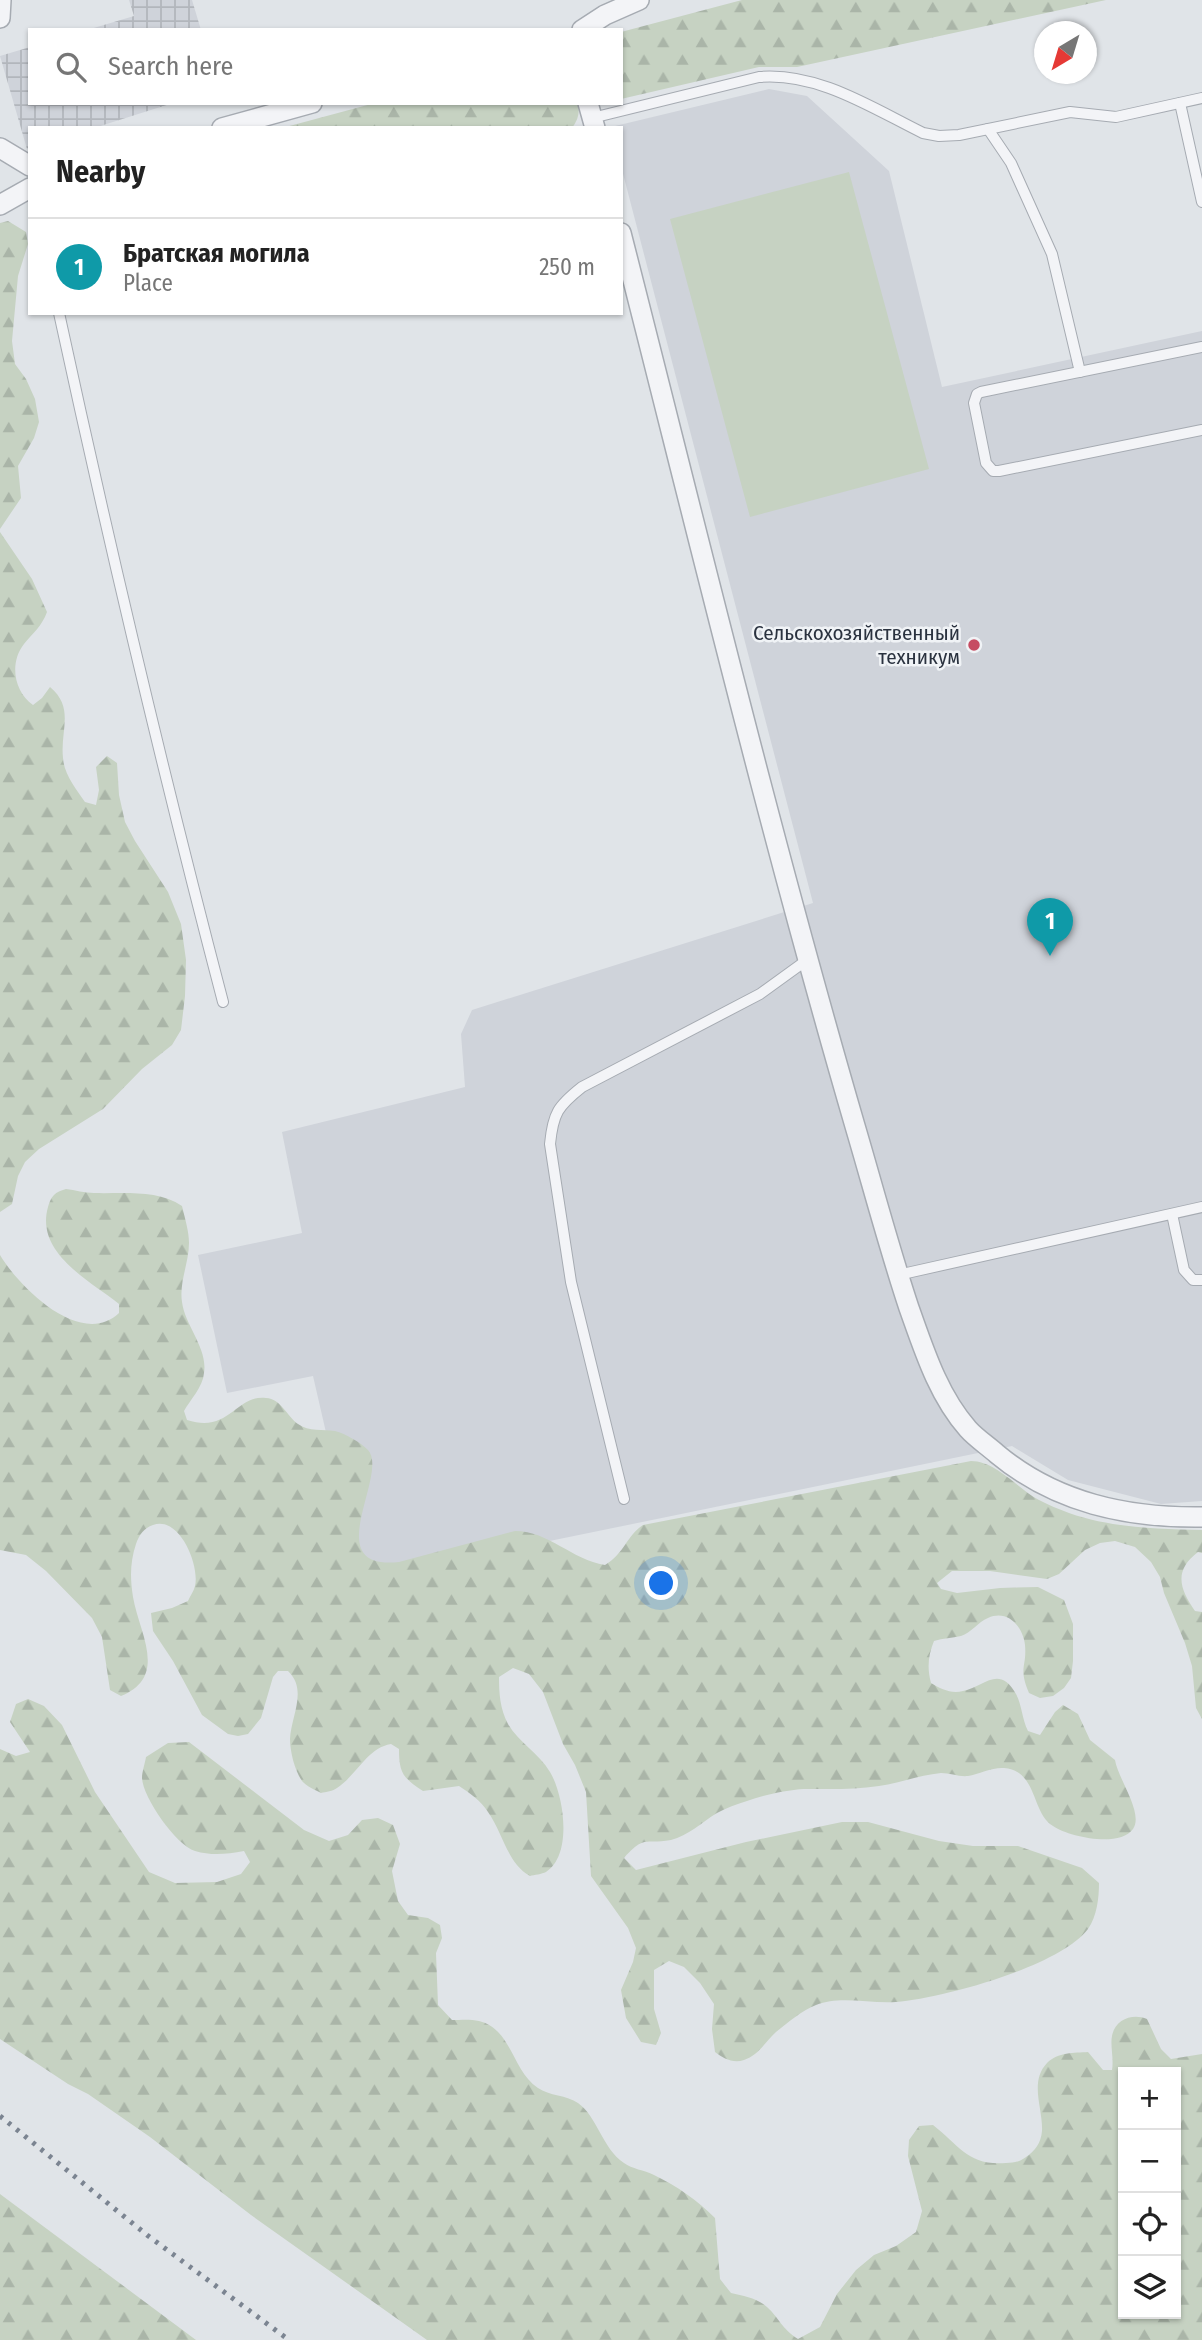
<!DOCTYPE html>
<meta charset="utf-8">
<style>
body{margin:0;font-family:"Fira Sans Condensed",sans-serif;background:#f6f6f6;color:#222}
.controls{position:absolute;right:21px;bottom:21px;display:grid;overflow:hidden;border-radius:0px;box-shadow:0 2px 5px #0004}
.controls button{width:63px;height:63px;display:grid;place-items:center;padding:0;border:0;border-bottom:2px solid #e0e0e0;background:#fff;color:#222;font:35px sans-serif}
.compass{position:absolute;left:1034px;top:21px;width:63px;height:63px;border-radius:50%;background:#fff;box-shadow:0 2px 5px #0004;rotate:218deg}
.you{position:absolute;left:662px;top:1584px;width:24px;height:24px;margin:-18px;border:5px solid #fff;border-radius:50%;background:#1a73e8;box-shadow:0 0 0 10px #1a73e833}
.badge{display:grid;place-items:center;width:46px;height:46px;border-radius:50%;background:#2563eb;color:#fff;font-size:23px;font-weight:700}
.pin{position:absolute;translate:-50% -58px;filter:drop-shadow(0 2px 4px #0008)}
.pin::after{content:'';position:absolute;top:37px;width:24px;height:21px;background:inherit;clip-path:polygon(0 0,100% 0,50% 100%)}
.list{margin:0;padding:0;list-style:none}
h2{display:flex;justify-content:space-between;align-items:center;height:91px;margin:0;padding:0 28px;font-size:30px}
h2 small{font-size:23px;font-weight:400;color:#767676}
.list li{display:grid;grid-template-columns:46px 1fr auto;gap:21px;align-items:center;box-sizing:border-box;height:98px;padding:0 28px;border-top:2px solid #e0e0e0}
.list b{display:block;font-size:26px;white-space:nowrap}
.list p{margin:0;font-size:23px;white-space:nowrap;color:#767676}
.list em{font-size:23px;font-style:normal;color:#767676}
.icon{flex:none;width:38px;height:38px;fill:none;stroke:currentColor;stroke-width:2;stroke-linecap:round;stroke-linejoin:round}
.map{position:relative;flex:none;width:1202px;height:2340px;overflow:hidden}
.search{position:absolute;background:#fff;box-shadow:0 2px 5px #0004;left:28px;top:28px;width:595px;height:77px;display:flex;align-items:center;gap:18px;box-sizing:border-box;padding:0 24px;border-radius:0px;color:#767676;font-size:26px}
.panel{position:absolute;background:#fff;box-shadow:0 2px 5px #0004;left:28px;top:126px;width:595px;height:189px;border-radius:0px}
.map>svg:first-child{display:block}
.built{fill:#cfd3da}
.industrial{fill:url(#industrial-grid)}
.forest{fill:url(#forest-firs);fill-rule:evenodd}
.green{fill:#c6d2c2}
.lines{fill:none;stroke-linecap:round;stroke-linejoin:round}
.service-casing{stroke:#a6abb2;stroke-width:12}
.minor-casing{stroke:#a6abb2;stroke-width:22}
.service{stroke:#f3f4f7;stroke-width:10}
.minor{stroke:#f3f4f7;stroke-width:19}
.rail{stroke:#7b8491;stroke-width:5;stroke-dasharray:3.5 7;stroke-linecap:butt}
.poi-dot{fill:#c64c62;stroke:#f0f3f6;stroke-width:2.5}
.labels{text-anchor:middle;stroke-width:5;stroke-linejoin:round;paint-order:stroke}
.poi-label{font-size:21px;fill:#2a323f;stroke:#f0f3f6;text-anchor:end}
</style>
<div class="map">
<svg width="1202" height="2340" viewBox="0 0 1202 2340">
<defs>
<pattern id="industrial-grid" width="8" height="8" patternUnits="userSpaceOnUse" patternTransform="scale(1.75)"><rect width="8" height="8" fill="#cfd3da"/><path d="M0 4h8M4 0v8" fill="none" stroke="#b2b6bc"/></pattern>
<pattern id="forest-firs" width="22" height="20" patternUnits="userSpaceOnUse" patternTransform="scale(1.75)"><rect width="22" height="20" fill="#c6d2c2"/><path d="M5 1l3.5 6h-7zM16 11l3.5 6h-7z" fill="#aab5a8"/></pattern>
</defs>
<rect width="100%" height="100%" fill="#e0e4e8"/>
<polygon class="built" points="769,89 807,96 889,171 942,387 1202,331 1202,1501 1161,1504 1068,1480 1012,1446 360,1580 313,1376 227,1393 198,1255 302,1233 282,1132 465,1087 461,1034 472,1010 813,903 621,166 621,128 611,127"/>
<g class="industrial">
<polygon points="129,0 192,0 201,30 87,30 134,16"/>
<polygon points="30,47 30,103 173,103 94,128 30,128 30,148 27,149 0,56"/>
</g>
<g class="forest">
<polygon points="742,0 1106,0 797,67 759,67 621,99 621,32"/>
<path d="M375 103H578C580 113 578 120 572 128H282Z"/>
<polygon points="8,221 26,232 28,244 18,276 12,341 15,364 26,379 35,399 39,422 34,438 18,466 21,498 0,529 0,223"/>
<path d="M0 532 32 579 47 612C42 626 33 633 24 644 9 663 14 692 33 705L42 698 50 687C75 708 60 730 63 758 64 774 76 789 85 802L96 805 99 790 96 767 107 756 117 763 119 795 125 822 135 841 168 892 181 924 186 960 185 996 181 1030 172 1045 142 1069 103 1109 39 1149 25 1162 18 1176 12 1204 0 1212Z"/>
<path d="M66 1189C75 1190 85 1193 94 1193 122 1194 157 1189 182 1206 185 1219 189 1231 189 1243 189 1263 179 1282 182 1302 185 1326 208 1348 204 1373 203 1387 190 1400 184 1411L187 1420C230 1434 236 1394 266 1398 281 1399 287 1416 298 1424 309 1432 323 1429 335 1431 346 1434 360 1442 368 1450 390 1474 317 1571 399 1562L515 1531C549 1531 572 1560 605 1565 624 1554 627 1535 643 1525L971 1461C996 1461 1017 1488 1039 1500 1048 1505 1059 1509 1069 1513 1112 1528 1157 1529 1202 1530V1553L1198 1552C1173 1571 1180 1589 1195 1611L1202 1612V1719L1196 1708 1192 1666 1185 1643 1164 1593 1160 1577 1151 1562 1135 1547 1115 1541 1100 1543 1085 1550 1059 1574 1047 1579 990 1571H952L937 1583 941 1589 957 1593 1000 1588 1038 1587 1064 1600 1073 1624V1661L1071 1678 1064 1688 1053 1696 1040 1698 1029 1693C1018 1667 1027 1668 1025 1645 1023 1627 1008 1609 988 1618 978 1622 971 1633 961 1636 952 1638 943 1638 934 1641 928 1656 927 1668 931 1683 941 1689 951 1694 963 1691 984 1687 999 1664 1016 1694 1022 1705 1022 1719 1028 1731L1040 1735 1055 1712 1063 1705 1078 1714 1090 1740 1115 1760C1118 1779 1144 1813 1133 1829 1120 1848 1069 1837 1053 1826 1031 1813 1038 1771 1004 1768 993 1767 979 1774 968 1776 959 1777 950 1773 941 1773 920 1775 900 1783 879 1786 854 1790 829 1789 804 1789 786 1790 764 1795 747 1801 737 1804 726 1808 717 1813 702 1822 688 1836 671 1840 646 1845 645 1834 624 1858L636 1870 746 1842 842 1822H868L939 1841 973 1846H1018L1082 1868 1099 1883C1099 1898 1097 1916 1088 1929 1059 1967 942 1998 896 2002 870 2004 840 1995 816 2005 803 2010 787 2023 776 2032 766 2041 758 2056 744 2060 733 2064 723 2058 715 2052L712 2029 714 2004 700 1983 684 1967 669 1961 654 1970V2009L661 2033 656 2045 641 2042 626 2018 621 1990 633 1962 636 1948 628 1928 591 1876 586 1792 575 1765 563 1744 543 1692 529 1674 513 1668 499 1677C499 1693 500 1709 508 1724 519 1743 539 1753 550 1772 564 1795 573 1855 546 1872 542 1874 534 1875 530 1876 507 1863 503 1833 488 1812 481 1801 470 1793 459 1786L423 1791C403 1778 399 1773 399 1749L391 1744C367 1748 357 1775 337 1788 333 1791 326 1792 321 1793 315 1790 306 1786 302 1781 295 1771 290 1752 290 1739 291 1716 308 1690 288 1671H278L273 1677 261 1718 248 1734 238 1736 228 1734 202 1715 173 1661 153 1631 151 1613 172 1608 188 1601C190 1596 194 1591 195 1586 200 1565 179 1515 153 1525 144 1528 139 1535 136 1544 130 1562 130 1578 133 1597 139 1633 169 1676 121 1696L110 1690 102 1637 92 1618 46 1571 26 1555 0 1550V1255C19 1287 81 1349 119 1313V1304C89 1280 35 1253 48 1207 51 1196 55 1192 66 1189Z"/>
<path d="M28 1699 44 1706 62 1725 95 1792 149 1872 175 1883 217 1882 241 1874 250 1862 244 1851C227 1854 212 1856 195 1851 176 1845 143 1798 142 1778 142 1772 145 1763 146 1757L168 1743 189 1742 304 1830 329 1841 348 1835 362 1820 378 1818 393 1825 400 1844 392 1871 398 1901 408 1915 428 1918 440 1925 442 1938 436 1953 438 2005 452 2020C460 2020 471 2019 479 2021 512 2029 512 2071 538 2088 549 2096 567 2095 578 2103 597 2116 602 2148 624 2163 632 2169 644 2170 654 2175 678 2187 696 2199 715 2218L720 2279 731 2293C744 2296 757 2298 767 2307 780 2319 781 2328 798 2339L820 2327 837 2294 856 2270 874 2255 896 2246 916 2232 922 2211 908 2156 909 2140 919 2126 933 2125C960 2146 968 2166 1006 2163 1014 2163 1019 2162 1026 2157 1035 2151 1041 2143 1042 2131 1043 2108 1029 2082 1047 2063 1058 2052 1074 2053 1088 2052L1103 2070H1112C1114 2059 1110 2045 1112 2036 1115 2019 1133 2013 1147 2019L1161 2049 1171 2059 1202 2054V2340H427L251 2215 150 2137 88 2094 68 2084 0 2039V1749L16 1756 30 1752 10 1722 16 1704ZM1176 2072V2314H1123V2072Z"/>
<polygon points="0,2194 196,2340 0,2340"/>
</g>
<polygon class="green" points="849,172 929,469 750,517 670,219"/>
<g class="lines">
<g class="service-casing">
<g id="service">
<polyline points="1180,103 1202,202"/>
<path d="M592 118 759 77C818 72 872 108 923 133L939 136 959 135 1070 112 1116 117 1202 98"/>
<polyline points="988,129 1011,163 1052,254 1080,372"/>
<path d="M59 313C109 544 163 773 223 1002"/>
<polyline points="1202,347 981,392 977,394 974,403 986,463 993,471 999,471 1202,430"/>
<polyline points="1172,1214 1184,1270 1193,1280 1202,1280"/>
<polyline points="898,1275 1202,1207"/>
<path d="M624 1499 571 1282 550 1144C553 1113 558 1106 582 1087L760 994 807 960"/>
</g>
</g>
<g class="minor-casing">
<g id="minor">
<polyline points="0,18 1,0"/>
<polyline points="582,30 605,15 639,0"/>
<polyline points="588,103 595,128"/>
<polyline points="222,128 312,103"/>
<polyline points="0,148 30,166"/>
<polyline points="0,205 30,188"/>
<path d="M621 233C697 531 769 831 855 1126 873 1187 889 1248 909 1308 924 1350 938 1395 968 1429 976 1438 988 1446 997 1454 1056 1503 1127 1518 1202 1517"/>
</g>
</g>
<use href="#service" class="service"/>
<use href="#minor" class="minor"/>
<polyline class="rail" points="0,2116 147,2235 289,2340"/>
</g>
<circle class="poi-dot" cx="974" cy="645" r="7"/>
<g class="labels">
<g class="poi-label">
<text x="960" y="640">Сельскохозяйственный<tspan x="960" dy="24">техникум</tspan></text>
</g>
</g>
</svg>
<div class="controls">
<button>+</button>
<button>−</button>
<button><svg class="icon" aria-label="locate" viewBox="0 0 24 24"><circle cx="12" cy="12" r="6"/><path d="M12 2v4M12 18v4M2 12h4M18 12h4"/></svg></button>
<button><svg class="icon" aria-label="layers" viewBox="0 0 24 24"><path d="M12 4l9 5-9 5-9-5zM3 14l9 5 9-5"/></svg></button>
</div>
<svg class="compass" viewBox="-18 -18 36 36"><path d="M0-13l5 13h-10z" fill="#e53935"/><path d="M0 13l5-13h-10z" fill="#767676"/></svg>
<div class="you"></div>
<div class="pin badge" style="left:1050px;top:956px;background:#0f9aa8">1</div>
<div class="search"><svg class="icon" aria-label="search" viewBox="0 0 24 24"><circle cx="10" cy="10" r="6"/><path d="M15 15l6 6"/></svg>Search here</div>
<section class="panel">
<h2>Nearby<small></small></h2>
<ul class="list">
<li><span class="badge" style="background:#0f9aa8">1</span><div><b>Братская могила</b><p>Place</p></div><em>250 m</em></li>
</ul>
</section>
</div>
